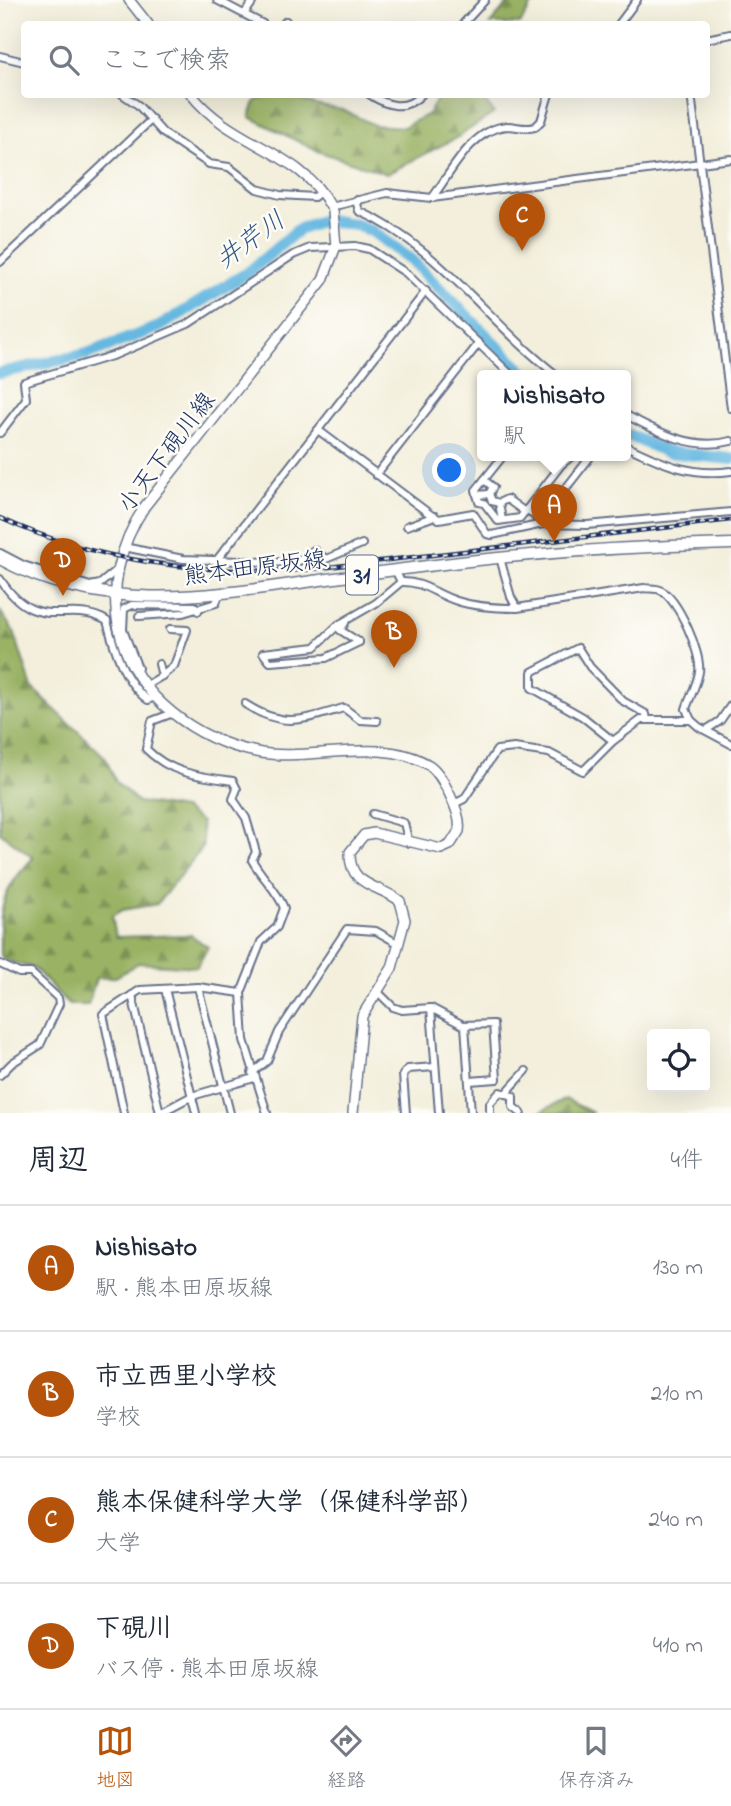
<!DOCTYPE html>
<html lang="ja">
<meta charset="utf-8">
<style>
body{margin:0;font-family:"Indie Flower","Klee One",sans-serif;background:#f2f2f3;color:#1f2937}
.controls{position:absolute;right:21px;bottom:21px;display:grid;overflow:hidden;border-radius:7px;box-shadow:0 7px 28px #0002}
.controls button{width:63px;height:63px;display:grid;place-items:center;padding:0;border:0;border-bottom:2px solid #e0e1e3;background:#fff;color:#1f2937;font:35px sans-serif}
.you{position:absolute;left:450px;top:471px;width:24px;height:24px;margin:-18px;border:5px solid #fff;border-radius:50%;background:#1a73e8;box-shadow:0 0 0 10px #1a73e833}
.badge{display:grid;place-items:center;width:46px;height:46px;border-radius:50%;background:#b45309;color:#fff;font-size:23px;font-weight:700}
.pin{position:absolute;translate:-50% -58px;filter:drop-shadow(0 2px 4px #0008)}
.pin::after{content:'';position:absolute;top:37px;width:24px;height:21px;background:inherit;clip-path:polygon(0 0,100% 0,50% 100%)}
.popup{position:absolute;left:477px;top:370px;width:154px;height:91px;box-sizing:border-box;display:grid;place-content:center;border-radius:7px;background:#fff;filter:drop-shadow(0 2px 5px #0005);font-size:23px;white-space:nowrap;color:#747a83}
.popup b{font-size:26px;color:#1f2937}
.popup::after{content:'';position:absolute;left:50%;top:100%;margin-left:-14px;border:14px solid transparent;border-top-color:#fff}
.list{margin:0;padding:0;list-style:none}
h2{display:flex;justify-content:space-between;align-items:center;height:91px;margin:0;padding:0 28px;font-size:30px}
h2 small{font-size:23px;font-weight:400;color:#747a83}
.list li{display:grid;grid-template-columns:46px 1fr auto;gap:21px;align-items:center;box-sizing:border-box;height:126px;padding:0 28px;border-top:2px solid #e0e1e3}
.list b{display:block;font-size:26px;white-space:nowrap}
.list p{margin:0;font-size:23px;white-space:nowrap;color:#747a83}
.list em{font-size:23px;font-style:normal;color:#747a83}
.icon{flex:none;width:38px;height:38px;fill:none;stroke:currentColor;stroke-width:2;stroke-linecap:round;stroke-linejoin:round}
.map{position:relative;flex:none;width:731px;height:1113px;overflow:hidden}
.search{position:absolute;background:#fff;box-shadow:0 7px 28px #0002;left:21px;right:21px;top:21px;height:77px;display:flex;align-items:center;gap:18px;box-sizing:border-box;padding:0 24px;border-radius:7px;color:#747a83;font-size:26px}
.sheet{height:595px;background:#fff}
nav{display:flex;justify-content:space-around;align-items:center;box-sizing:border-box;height:98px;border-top:2px solid #e0e1e3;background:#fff;font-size:19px;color:#747a83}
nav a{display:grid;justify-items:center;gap:4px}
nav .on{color:#b45309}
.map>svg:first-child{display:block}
.forest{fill:url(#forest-firs);stroke:#5a7060;stroke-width:2}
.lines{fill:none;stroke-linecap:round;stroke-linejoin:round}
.river{stroke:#66b8e1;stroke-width:12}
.minor-casing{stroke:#67728a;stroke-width:10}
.secondary-casing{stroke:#67728a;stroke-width:12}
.primary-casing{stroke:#67728a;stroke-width:13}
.minor{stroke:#fff;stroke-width:6}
.secondary{stroke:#fff;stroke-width:9}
.primary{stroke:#fff;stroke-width:10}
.rail-casing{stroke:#1b2f5e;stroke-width:4.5}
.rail{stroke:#fdfcf7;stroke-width:2;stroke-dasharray:5;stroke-linecap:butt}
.labels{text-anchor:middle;stroke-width:5;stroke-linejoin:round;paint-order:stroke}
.shield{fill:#fdfcf7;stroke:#5f6c8c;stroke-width:2}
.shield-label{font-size:23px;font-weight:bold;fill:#1b2f5e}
.street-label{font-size:24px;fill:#1b2f5e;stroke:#fdfcf7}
.water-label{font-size:26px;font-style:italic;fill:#325885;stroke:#fdfcf7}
</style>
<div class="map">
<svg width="731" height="1113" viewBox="0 0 731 1113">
<defs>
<pattern id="forest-firs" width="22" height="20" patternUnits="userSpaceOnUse" patternTransform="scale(1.75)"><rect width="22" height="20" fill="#99b263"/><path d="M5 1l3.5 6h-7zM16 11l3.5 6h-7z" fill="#7c9155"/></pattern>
</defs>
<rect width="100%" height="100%" fill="#fdfcf7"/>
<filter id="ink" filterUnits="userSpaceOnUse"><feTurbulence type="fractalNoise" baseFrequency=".0143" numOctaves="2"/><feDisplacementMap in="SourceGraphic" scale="14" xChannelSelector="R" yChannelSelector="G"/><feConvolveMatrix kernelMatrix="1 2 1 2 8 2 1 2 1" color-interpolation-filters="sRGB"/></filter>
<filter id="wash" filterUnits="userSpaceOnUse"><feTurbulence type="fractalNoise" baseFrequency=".00686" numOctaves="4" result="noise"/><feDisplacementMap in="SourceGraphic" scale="28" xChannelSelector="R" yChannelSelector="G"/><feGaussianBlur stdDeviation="1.57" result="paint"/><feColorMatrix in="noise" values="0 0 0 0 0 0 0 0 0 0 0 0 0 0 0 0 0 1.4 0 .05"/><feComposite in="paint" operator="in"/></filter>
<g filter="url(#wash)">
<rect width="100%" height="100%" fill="#f3efdc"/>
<g class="forest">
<polygon points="511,0 535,0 520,24 490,24"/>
<polygon points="269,95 287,95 315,105 343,110 374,125 404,127 428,114 440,95 480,95 494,113 458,137 387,174 317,151 250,117 255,101"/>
<path d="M0 611 14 632 32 688 105 757 116 782 138 802 183 809 201 822 203 847 157 904 122 910 112 916 116 937 191 935 208 947 197 967 138 963 116 977 96 978 88 1005H69L35 969 5 960 0 955C0 906 0 893 33 858L0 832Z"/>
<polygon points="565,1099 593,1113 538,1113"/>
</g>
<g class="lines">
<g class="river">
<polyline points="0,373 87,354 159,327 250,271 299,229 324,220 354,224 372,231 411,260 527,376"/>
<polyline points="626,434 667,452 731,459"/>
</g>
</g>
</g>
<g filter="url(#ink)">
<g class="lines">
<g class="minor-casing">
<g id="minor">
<polyline points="217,0 263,24"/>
<polyline points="245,13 252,3"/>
<polyline points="283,24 286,21"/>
<polyline points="463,24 485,0"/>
<polyline points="619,24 637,0"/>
<polyline points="706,39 731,34"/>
<polyline points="0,56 24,62"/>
<polyline points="122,94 138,105 163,133 209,164 229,167 257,189 280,195 314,197 321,191"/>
<path d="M369 94C387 106 405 112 422 94"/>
<polyline points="691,94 731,408"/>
<path d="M432 198C451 173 471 129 507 126 517 126 525 130 535 127L541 121 549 94"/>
<path d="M356 200 359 211C439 246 489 324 558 376"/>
<polyline points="331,207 387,193 432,198 731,159"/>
<polyline points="0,262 152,119"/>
<path d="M626 415C658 432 693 451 731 441"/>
<polyline points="318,430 431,515 439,519 473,513 487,534 492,535 543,524 587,525 731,512"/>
<polyline points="0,433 26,399 24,382 115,355 188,324 293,255 310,248 355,246 369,249 406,273 512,376"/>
<path d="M626 446C661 463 691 477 731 471"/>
<polyline points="503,456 476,490 479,502 484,503 498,521 520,518 527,509"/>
<polyline points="376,475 479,343"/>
<polyline points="484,480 493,487 489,494"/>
<polyline points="477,495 489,494 492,501 499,503 502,520"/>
<polyline points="499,503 507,499 525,512"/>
<polyline points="543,524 527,509 561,465 572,456"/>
<polyline points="543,524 545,515 591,456"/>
<polyline points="407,526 435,516"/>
<polyline points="124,547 183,559 296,563 314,550 326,559 362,544"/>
<polyline points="0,553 23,565 90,586 100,584 118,569"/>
<path d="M500 558 511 597 517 608 644 588C648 589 656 588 660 590 678 598 702 654 699 672 697 684 690 697 686 709L691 720 699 727 731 744"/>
<polyline points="216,561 426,291"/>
<path d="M0 579C38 637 68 598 107 621 114 648 124 683 148 700L154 697"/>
<path d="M401 582C423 581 435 594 457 601 476 607 496 608 517 608"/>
<polyline points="139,616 183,613 216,603 219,595"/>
<polyline points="345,623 340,630 359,642"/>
<polyline points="359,642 326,658 270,662 263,653 315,647 338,625 376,603 401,582 396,572"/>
<polyline points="138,668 123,630 124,609 132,605 195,606 198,611"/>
<polyline points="162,676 174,666 187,630 170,629"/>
<polyline points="145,686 162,676 159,664"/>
<path d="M245 704C284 729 302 720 344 708L360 720 377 721"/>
<path d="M173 713 152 721 146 749C171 774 199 776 233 781L237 789 233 799 246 818 256 852 252 860C262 878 277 890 284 908L277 927 261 942 241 993 244 1040 267 1113"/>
<polyline points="706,730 720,721 731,705"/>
<polyline points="613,741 583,717 532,688 532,672 578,648 590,667 623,701 646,714 647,720"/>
<polyline points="454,804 464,799 497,750 514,748 549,753 583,771 613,741 641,720 691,720"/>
<polyline points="373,814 404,823 409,843"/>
<polyline points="0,964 19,973 31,973 58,998 59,1004 40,1045 12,1063 0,1075"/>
<polyline points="198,987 230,1113"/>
<polyline points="165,989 196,1113"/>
<polyline points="379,993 393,1007 402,1010 431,1008 463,1025 493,1024 497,1079 469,1081"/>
<polyline points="132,995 160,1113"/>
<polyline points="431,1008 439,1113"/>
<polyline points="465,1025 471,1113"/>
<polyline points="252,1073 267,1061 279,1032 347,929 376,931 399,944"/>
<polyline points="505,1094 526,1071"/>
<polyline points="124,1113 103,1014 140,990 198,987 241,993"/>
<polyline points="160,1113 192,1096 254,1078"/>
<polyline points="406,1113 403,1075 408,1069 435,1067"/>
<polyline points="490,1113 490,1103 500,1092 513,1096 513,1107 521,1113"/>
</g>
</g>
<g class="secondary-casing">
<g id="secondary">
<polyline points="129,0 148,24"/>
<path d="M191 94C232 146 300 150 331 207"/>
<path d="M333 211 336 246 323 280 145 506C119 545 108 592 121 637 137 697 196 740 256 752 308 763 380 735 429 765 439 772 445 785 450 795 455 806 461 819 459 831L450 845 441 849 374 833 364 835 350 852C349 887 378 884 400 901L405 920 392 968 362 1016 353 1113"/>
</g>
</g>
<g class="primary-casing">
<path id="primary" d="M0 559C102 615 210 596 320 580 372 573 425 566 478 560 562 551 646 546 731 544"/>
</g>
<use href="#minor" class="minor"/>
<use href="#secondary" class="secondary"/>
<use href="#primary" class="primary"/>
<g class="rail-casing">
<path id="rail" d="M0 518C96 562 198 574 303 570L731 520"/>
</g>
<use href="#rail" class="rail"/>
</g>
</g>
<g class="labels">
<rect class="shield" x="346" y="555.5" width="32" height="39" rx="5"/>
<g class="shield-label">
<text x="362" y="583">31</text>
</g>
<g class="street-label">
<text transform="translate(166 452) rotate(-53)" y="8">小天下硯川線</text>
<text transform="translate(255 567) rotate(-7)" y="8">熊本田原坂線</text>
</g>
<g class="water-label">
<text transform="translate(250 239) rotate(-36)" y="9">井芹川</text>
</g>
</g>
</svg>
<div class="controls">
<button><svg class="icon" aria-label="locate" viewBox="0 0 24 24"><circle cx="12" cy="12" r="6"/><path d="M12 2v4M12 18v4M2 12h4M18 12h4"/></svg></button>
</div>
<div class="you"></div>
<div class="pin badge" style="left:554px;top:542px">A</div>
<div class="popup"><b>Nishisato</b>駅</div>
<div class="pin badge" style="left:394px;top:668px">B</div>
<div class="pin badge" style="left:522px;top:251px">C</div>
<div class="pin badge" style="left:63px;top:596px">D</div>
<div class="search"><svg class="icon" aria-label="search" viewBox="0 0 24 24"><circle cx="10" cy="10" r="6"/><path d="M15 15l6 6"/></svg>ここで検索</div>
</div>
<section class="sheet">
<h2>周辺<small>4件</small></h2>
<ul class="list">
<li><span class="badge">A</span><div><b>Nishisato</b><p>駅 · 熊本田原坂線</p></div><em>130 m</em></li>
<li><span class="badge">B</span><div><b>市立西里小学校</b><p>学校</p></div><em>210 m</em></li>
<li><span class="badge">C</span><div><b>熊本保健科学大学（保健科学部）</b><p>大学</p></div><em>240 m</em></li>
<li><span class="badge">D</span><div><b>下硯川</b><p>バス停 · 熊本田原坂線</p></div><em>410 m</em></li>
</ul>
</section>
<nav>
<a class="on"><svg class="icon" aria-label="map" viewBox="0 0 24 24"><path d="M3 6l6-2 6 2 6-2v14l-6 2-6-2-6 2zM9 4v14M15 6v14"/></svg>地図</a>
<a><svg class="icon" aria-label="directions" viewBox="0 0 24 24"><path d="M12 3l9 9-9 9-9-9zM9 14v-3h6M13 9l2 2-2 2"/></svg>経路</a>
<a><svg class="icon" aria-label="saved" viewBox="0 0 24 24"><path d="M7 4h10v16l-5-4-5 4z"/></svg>保存済み</a>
</nav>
